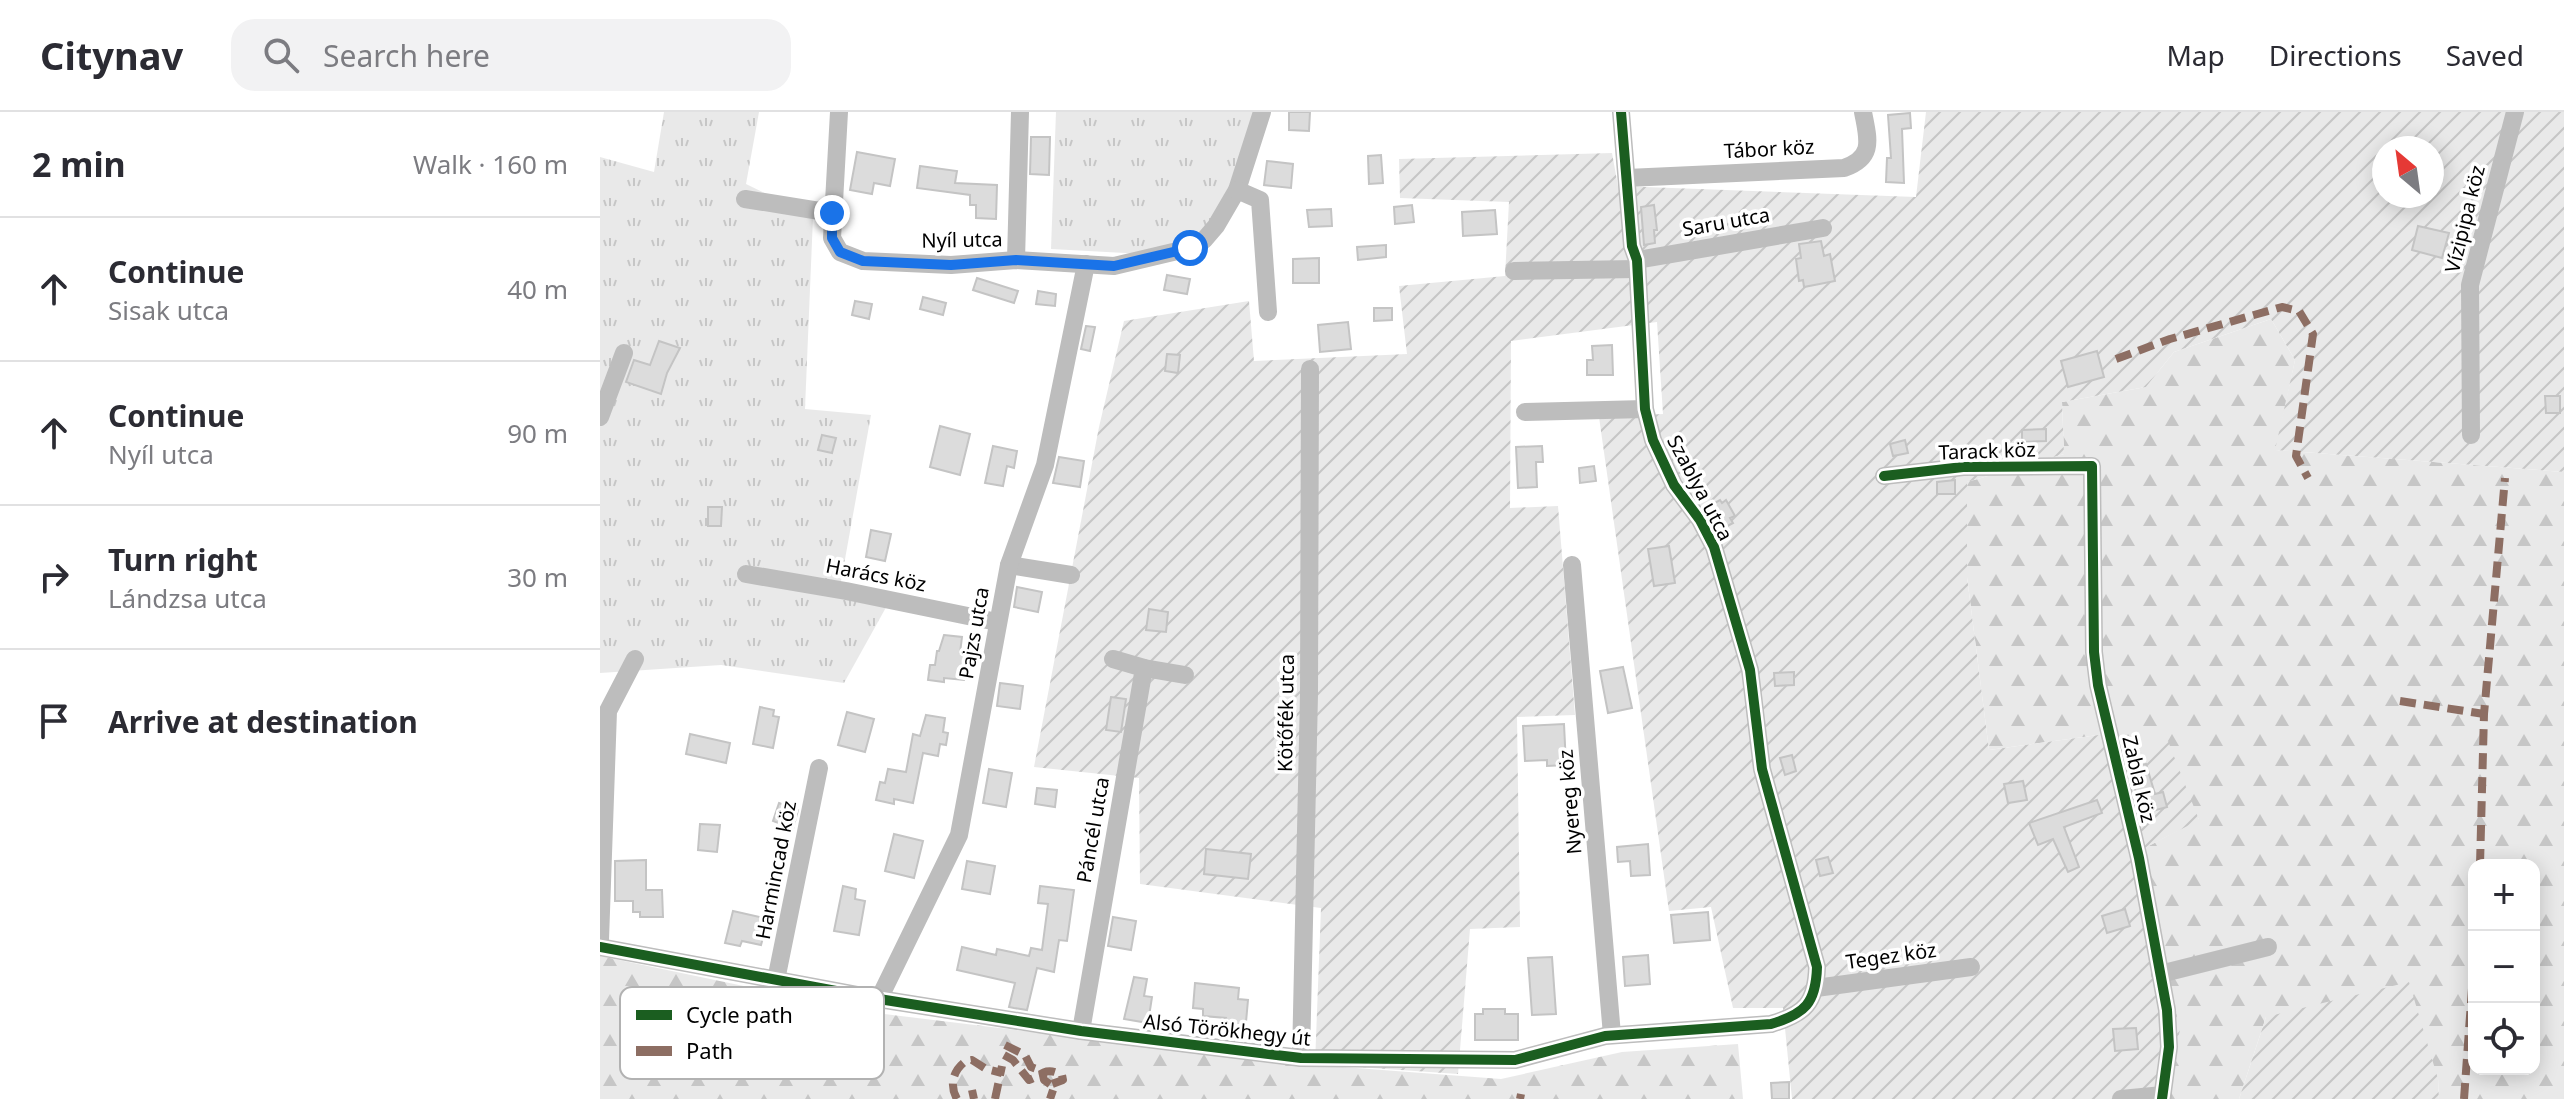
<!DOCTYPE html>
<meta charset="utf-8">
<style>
body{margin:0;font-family:"Noto Sans",sans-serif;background:#f2f2f3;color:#2b2b33}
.controls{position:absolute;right:24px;bottom:24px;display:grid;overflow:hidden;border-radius:16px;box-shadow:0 4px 20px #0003}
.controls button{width:72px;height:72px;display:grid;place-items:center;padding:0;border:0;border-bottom:2px solid #e1e1e2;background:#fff;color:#2b2b33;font:40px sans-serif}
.compass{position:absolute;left:1772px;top:24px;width:72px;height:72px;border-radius:50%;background:#fff;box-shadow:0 4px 20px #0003;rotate:331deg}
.stop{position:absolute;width:24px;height:24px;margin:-18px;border:6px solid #1a73e8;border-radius:50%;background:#fff}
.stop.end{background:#1a73e8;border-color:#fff;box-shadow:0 2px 8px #0008}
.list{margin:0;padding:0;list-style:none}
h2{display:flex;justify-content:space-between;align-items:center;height:104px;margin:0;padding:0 32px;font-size:34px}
h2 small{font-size:26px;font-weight:400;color:#7c7c81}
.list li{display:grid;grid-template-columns:52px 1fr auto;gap:24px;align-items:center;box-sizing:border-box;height:144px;padding:0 32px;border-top:2px solid #e1e1e2}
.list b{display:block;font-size:30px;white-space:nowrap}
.list p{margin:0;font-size:26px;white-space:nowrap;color:#7c7c81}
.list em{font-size:26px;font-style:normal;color:#7c7c81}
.icon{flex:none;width:44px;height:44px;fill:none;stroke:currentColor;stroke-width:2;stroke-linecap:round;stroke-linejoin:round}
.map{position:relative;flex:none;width:1964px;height:987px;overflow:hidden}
header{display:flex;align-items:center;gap:48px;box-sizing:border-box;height:112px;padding:0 40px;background:#fff;border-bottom:2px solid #e1e1e2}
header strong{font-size:38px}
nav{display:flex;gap:44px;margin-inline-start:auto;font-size:28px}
.search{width:560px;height:72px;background:#f2f2f3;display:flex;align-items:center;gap:20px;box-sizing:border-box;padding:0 28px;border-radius:24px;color:#7c7c81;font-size:30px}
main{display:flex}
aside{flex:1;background:#fff}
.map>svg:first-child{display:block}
.grass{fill:url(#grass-tufts)}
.forest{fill:url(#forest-firs);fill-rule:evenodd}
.garden{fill:url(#garden-furrows);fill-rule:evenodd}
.building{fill:#dcdcdc;stroke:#c4c4c4;stroke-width:2}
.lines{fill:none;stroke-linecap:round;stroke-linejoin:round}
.minor{stroke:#bdbdbd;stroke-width:18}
.quiet{stroke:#8d6e63;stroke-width:8;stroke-dasharray:16 8;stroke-linecap:butt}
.cycleway-casing{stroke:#fff;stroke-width:15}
.cycleway{stroke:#1b5e20;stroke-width:10}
.route{stroke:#1a73e8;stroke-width:10}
.labels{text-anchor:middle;stroke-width:7;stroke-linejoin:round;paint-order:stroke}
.street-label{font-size:20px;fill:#000;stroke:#fff}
.key{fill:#fff;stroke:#b2b2b2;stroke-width:2}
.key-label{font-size:22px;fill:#000}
</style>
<header>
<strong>Citynav</strong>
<div class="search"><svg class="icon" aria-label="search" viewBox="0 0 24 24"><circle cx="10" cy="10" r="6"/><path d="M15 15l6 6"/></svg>Search here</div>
<nav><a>Map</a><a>Directions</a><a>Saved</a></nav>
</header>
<main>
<aside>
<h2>2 min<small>Walk · 160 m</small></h2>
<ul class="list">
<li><svg class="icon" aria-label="ahead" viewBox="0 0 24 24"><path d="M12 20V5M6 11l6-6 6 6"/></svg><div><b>Continue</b><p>Sisak utca</p></div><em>40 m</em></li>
<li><svg class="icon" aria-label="ahead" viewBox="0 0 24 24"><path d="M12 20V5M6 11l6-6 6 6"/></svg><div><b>Continue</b><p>Nyíl utca</p></div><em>90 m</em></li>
<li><svg class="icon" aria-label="right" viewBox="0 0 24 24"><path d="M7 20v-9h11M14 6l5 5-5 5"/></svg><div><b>Turn right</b><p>Lándzsa utca</p></div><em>30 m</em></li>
<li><svg class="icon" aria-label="arrive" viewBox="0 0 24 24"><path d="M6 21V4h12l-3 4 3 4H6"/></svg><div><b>Arrive at destination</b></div></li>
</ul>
</aside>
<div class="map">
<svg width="1964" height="987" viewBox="0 0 1964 987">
<defs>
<pattern id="grass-tufts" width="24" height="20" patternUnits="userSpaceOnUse" patternTransform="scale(2)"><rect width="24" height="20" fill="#e9e9e9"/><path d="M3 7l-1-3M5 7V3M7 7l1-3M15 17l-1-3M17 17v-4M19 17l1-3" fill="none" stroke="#c6c6c6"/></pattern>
<pattern id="forest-firs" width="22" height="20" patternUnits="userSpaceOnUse" patternTransform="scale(2)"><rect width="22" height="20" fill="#e9e9e9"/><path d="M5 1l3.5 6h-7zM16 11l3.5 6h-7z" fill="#c6c6c6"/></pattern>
<pattern id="garden-furrows" width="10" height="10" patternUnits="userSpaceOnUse" patternTransform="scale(2)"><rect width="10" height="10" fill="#e9e9e9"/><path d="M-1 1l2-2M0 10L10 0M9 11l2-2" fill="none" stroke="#c6c6c6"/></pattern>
</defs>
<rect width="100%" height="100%" fill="#fff"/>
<g class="grass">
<polygon points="64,0 159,0 146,72 213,105 205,297 271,303 238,486 289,490 244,571 121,553 0,561 0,45 54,60"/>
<polygon points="456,0 654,0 630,72 612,109 592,129 562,143 451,137"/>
</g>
<g class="forest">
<path d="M1671 207 1695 248 1676 338 1964 360V987H1839L1838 967 1666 905 1639 987H1565L1541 738 1599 707 1518 650 1513 621 1389 638 1367 465V370L1464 342 1462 290 1546 275 1574 240ZM1874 753H1934V957H1874Z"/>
<polygon points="0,844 268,900 677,950 901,967 1022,940 1138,932 1143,987 0,987"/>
</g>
<g class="garden">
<path d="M1326 0H1964V360L1675 338 1695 248 1671 207 1574 240 1546 275 1462 290 1464 342 1367 370V465L1389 638 1513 621 1519 650 1568 629 1599 708 1541 738 1580 918 1565 987H1192L1183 896H1133L1111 795 1069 799 999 305 1063 302 1057 210 911 229 910 396 958 394 975 603 917 605 920 815 870 817 858 962 715 952 721 796 540 772 539 666 434 655 499 315 524 209 649 189 654 249 807 242 799 174 905 164 909 90 800 86 799 47 1012 41 1018 74 1316 85ZM1784 36H1832V84H1784Z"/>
<polygon points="1809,870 1838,967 1839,987 1639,987 1666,905"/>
</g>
<g class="building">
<polygon points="689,0 710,0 709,19 689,18"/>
<polygon points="1310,1 1311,16 1302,17 1304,71 1286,70 1287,46 1291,46 1288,3"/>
<polygon points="431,25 450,25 449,63 430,62"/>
<polygon points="257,40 295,47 290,74 274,71 272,82 250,78"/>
<polygon points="781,43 783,71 769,72 768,44"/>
<polygon points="667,49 693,52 691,76 664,73"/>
<polygon points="320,54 357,59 355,71 397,73 396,107 376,106 376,93 370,93 370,83 317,76"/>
<polygon points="812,93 814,110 795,112 794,95"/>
<polygon points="1054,93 1057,118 1054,118 1055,131 1044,133 1041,95"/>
<polygon points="731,97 732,114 709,115 707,98"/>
<polygon points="895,98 897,122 863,124 862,100"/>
<polygon points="1818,114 1849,121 1842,146 1812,138"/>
<polygon points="1221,129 1224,144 1230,142 1235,169 1204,175 1203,168 1199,169 1196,147 1201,146 1199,132"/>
<polygon points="786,133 786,145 758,148 757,135"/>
<polygon points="719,146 719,171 693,171 693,147"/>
<polygon points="567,163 590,167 587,182 564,178"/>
<polygon points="377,166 418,179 414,191 373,178"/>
<polygon points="438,179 456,182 455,194 436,192"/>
<polygon points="323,185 346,191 343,203 320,197"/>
<polygon points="255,189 272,192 269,207 252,203"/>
<polygon points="774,196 792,196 792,208 774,209"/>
<polygon points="748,210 751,237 720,240 718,213"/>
<polygon points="486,214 495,215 490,239 481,237"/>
<polygon points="59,229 80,236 67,261 61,282 26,270 34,248 50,253"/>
<polygon points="1012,233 1013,263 987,263 987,248 993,248 992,234"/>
<polygon points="1497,239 1504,265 1468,275 1461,249"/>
<polygon points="567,242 580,243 578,261 565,259"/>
<polygon points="1945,284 1960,284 1960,301 1946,301"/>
<polygon points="340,314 370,322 360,363 330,355"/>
<polygon points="1446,317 1446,329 1422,330 1422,318"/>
<polygon points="222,323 236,326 232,341 218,338"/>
<polygon points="1305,328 1308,341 1293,344 1290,332"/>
<polygon points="393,334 417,339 414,356 407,354 403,374 385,371"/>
<polygon points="942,334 943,350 936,350 937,375 918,376 916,335"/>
<polygon points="459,345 484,349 480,375 453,371"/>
<polygon points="994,354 996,369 980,371 979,356"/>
<polygon points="1355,368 1355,382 1337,382 1337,370"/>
<polygon points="1120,388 1122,391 1126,388 1135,404 1130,406 1133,411 1122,417 1109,394"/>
<polygon points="108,395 122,395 121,414 108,414"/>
<polygon points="271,418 291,422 285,449 266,445"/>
<polygon points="1069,434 1075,471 1054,474 1048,437"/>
<polygon points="417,475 442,480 438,500 414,495"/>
<polygon points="549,497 568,500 566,520 546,518"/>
<polygon points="344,523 362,525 360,541 367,542 364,568 344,566 344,570 328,568 330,553 335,553 337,539 339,539"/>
<polygon points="1023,555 1032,596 1008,601 1000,559"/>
<polygon points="1194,560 1194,573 1175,574 1174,561"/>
<polygon points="400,571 423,574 420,597 397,594"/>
<polygon points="511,585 526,587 521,620 506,618"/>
<polygon points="160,595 174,598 173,604 179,605 173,636 153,632"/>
<polygon points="247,600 274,607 265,640 238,633"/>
<polygon points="326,603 345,606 343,620 348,621 346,633 340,632 338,644 323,641 313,691 294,687 294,692 276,688 280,670 285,671 288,657 306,660 313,622 320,624"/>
<polygon points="964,612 966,653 947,654 947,648 925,649 923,614"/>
<polygon points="90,622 130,631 126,651 86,642"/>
<polygon points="1192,643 1196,659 1185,663 1180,646"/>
<polygon points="1546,652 1555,682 1563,680 1567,695 1541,702 1530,656"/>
<polygon points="389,657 412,661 406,695 383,691"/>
<polygon points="1423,669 1427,688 1408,691 1404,672"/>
<polygon points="437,676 457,678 455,695 435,692"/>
<polygon points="1497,688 1502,701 1464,715 1479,755 1468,760 1453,727 1438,733 1429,711"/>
<polygon points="179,691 198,698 193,717 173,709"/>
<polygon points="100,712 120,713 117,740 98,738"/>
<polygon points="294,722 323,729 314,766 285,759"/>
<polygon points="1048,732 1050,763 1031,764 1030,749 1018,750 1017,735"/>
<polygon points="606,737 651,742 648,767 604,762"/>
<polygon points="1228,745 1233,761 1220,764 1216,748"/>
<polygon points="46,748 46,778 62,778 63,805 40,805 40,800 33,800 33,789 15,789 15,749"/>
<polygon points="367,749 395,754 390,782 362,777"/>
<polygon points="243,774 256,777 255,787 265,789 259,823 234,819"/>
<polygon points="440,774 474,778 467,829 459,828 454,860 437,856 427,898 414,896 409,895 415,871 357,858 362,835 396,843 397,837 429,844 431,836 442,838 448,792 438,791"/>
<polygon points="1525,797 1530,814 1507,821 1502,804"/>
<polygon points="133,799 168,807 161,833 142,829 140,834 125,831"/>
<polygon points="1108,800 1110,828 1074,831 1071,803"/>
<polygon points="513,805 536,809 531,838 508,834"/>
<polygon points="1048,843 1050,872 1025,874 1023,845"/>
<polygon points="952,845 956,902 932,903 928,846"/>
<polygon points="534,865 547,867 544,884 552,885 548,911 524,907"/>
<polygon points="595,871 639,876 638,887 648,888 645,921 624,920 626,906 603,904 603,897 593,896"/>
<polygon points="883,897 905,897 905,902 918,902 918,928 875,928 875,902 883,902"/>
<polygon points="1536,916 1538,937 1515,939 1513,917"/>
<polygon points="1189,970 1189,987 1172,987 1171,971"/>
</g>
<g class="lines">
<g class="minor">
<polyline points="239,0 232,126 240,140 263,149 351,153 416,148 514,154 590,136 604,128 616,114 637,78 662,0"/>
<path d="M1027 66 1244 56C1275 45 1268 27 1263 0"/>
<polyline points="637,78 660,88 668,200"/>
<polyline points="145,87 232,101"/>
<polyline points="416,148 420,0"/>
<polyline points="1037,148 1223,116"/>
<polyline points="914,159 1037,157"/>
<polyline points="925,300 1045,297"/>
<polyline points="0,305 24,241"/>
<polyline points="1871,323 1870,173 1915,0"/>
<polyline points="1284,364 1363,355 1492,354 1494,540 1498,573 1539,746 1567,898 1569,935 1562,987"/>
<polyline points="409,453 471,463"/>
<polyline points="972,453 1012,923"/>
<polyline points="146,462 246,479 397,510"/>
<polyline points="544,556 585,563"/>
<polyline points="0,828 8,599 35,547"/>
<path d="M0 835 279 887 481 919 701 946 915 948 1005 924 1171 912C1205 902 1216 891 1217 855L1162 657 1150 558 1114 435 1100 408 1074 373 1053 328 1045 297 1037 148 1032 134 1021 0"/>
<polyline points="1560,862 1668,835"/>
<polyline points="176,868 219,656"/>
<polyline points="1216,876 1371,855"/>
<polyline points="279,887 359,723 409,453 445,353 486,152"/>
<polyline points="481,919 544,556 513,547"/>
<polyline points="701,946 709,582 710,257"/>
<polyline points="1521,987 1563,983"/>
</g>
<g class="quiet">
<polyline points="1516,247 1570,227 1682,195 1699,199 1713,222 1696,344 1708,366"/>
<polyline points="1800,589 1884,602"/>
<polyline points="1880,753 1884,602 1905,366"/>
<polyline points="405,933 425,943 431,955 442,959 444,968 454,975 450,987"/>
<path d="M404 943 413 948 429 968C443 963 445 954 462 963L463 968 452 972"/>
<polyline points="372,978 374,987"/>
<path d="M357 987C349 973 353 958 366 949L372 948 386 957 402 961"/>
<polyline points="395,987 402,954"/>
<polyline points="920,987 921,982"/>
<polyline points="1864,987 1874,849"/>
</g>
<g class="cycleway-casing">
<g id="cycleway">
<polyline points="1284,364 1363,355 1492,354 1494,540 1498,573 1539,746 1567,898 1569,935 1562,987"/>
<path d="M0 835 279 887 481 919 701 946 915 948 1005 924 1171 912C1205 902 1216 891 1217 855L1162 657 1150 558 1114 435 1100 408 1074 373 1053 328 1045 297 1037 148 1032 134 1021 0"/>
</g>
</g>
<use href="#cycleway" class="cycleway"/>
</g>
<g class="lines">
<polyline class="route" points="232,101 232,126 240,140 263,149 351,153 416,148 514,154 590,136"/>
</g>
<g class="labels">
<g class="street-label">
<text transform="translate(1169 37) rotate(-3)" y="7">Tábor köz</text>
<text transform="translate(1865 107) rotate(-76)" y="7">Vízipipa köz</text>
<text transform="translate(1126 110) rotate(-10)" y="7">Saru utca</text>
<text transform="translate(362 128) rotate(-1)" y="7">Nyíl utca</text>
<text transform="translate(1387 339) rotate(-2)" y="7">Tarack köz</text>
<text transform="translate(1100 376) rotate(62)" y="7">Szablya utca</text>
<text transform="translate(276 463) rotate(11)" y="7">Harács köz</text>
<text transform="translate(374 521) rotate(-80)" y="7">Pajzs utca</text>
<text transform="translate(686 601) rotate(-89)" y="7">Kötőfék utca</text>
<text transform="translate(1539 667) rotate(77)" y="7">Zabla köz</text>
<text transform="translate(970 690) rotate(-95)" y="7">Nyereg köz</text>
<text transform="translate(493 718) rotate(-80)" y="7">Páncél utca</text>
<text transform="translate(176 758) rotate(-79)" y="7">Harmincad köz</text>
<text transform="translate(1291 844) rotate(-8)" y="7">Tegez köz</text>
<text transform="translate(627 918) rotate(6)" y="7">Alsó Törökhegy út</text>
</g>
</g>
<rect x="20" y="875" width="264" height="92" rx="12" class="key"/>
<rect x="36" y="898" width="36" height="10" fill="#1b5e20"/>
<rect x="36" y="934" width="36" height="10" fill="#8d6e63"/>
<g class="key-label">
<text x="86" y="911">Cycle path</text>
<text x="86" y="947">Path</text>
</g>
</svg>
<div class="controls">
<button>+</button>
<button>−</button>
<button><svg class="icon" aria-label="locate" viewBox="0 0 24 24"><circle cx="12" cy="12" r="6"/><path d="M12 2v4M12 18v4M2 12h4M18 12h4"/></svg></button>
</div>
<svg class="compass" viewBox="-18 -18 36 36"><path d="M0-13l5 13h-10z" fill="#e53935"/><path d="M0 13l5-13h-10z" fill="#7c7c81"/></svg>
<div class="stop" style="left:590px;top:136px"></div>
<div class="stop end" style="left:232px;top:101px"></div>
</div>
</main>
